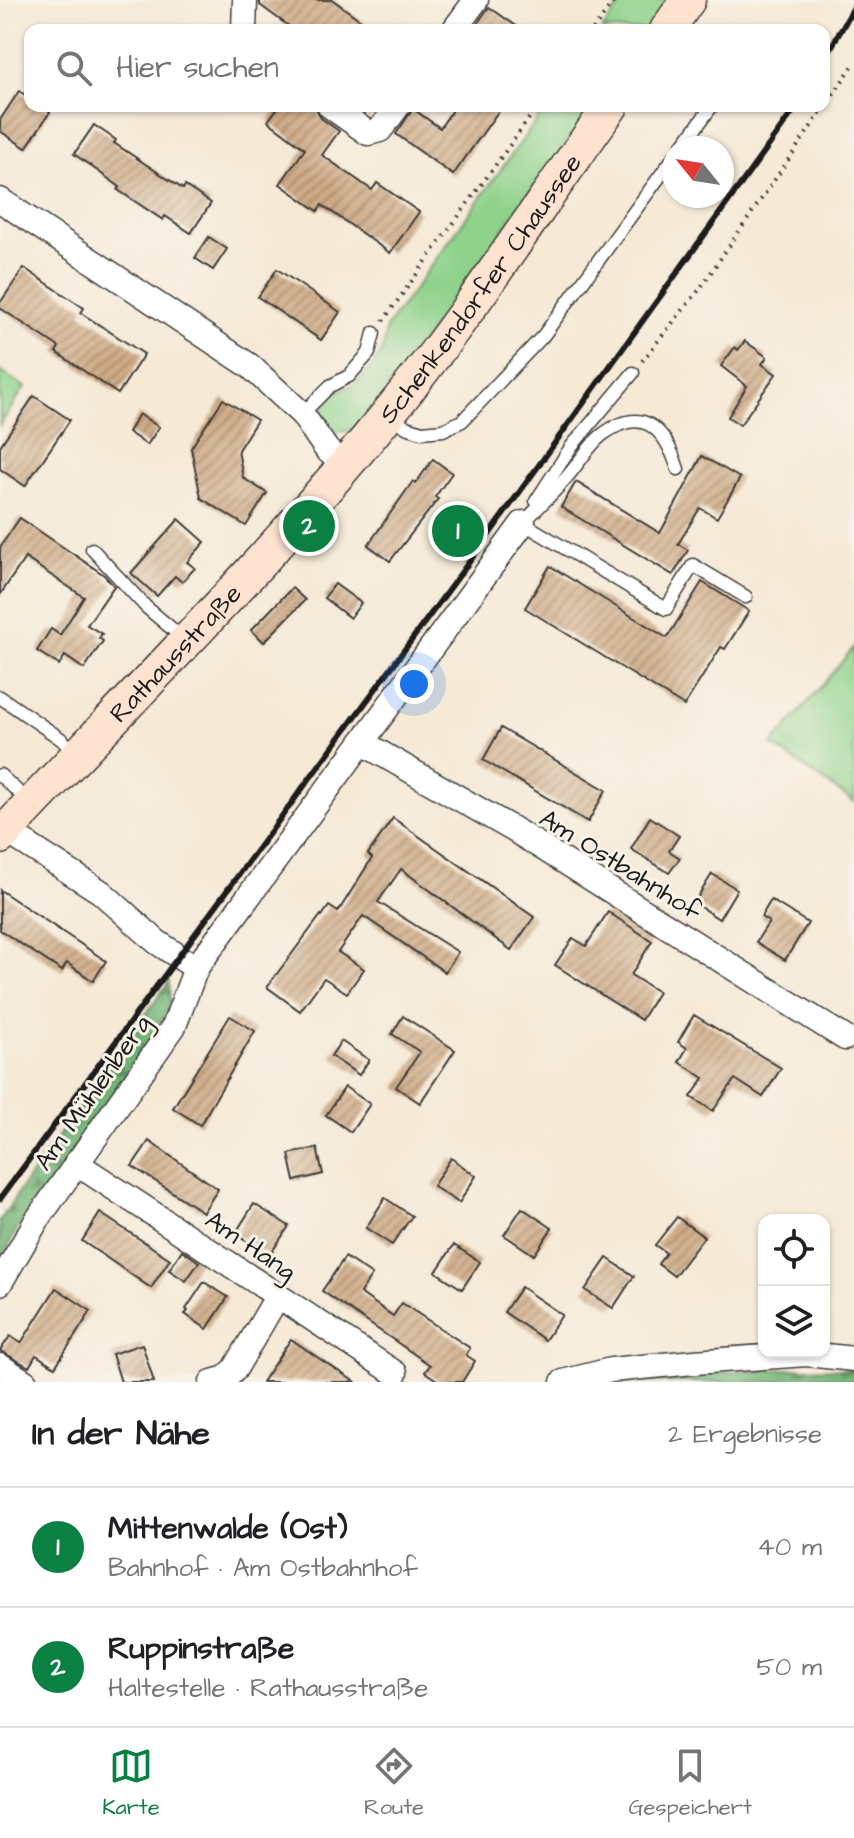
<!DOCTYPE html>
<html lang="de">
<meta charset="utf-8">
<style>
body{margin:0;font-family:"Architects Daughter",sans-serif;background:#f6f6f6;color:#202124}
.controls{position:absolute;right:24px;bottom:24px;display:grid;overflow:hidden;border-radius:16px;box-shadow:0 2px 6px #0004}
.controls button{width:72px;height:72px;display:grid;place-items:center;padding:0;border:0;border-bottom:2px solid #e0e0e0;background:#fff;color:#202124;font:40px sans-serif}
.compass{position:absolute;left:662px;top:136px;width:72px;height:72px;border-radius:50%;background:#fff;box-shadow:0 2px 6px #0004;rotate:300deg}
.you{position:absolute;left:414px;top:684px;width:28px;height:28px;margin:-20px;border:6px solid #fff;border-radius:50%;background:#1a73e8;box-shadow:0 0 0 12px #1a73e833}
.badge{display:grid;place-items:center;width:52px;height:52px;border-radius:50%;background:#0b8043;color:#fff;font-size:26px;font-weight:700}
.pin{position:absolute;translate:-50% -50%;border:4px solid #fff;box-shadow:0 2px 8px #0006}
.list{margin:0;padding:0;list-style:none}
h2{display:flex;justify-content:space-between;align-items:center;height:104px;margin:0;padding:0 32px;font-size:34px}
h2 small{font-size:26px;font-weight:400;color:#757577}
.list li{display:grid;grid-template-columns:52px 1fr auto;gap:24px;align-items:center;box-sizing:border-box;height:120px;padding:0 32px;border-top:2px solid #e0e0e0}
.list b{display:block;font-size:30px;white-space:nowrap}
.list p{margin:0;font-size:26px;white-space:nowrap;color:#757577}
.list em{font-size:26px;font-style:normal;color:#757577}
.icon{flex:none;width:44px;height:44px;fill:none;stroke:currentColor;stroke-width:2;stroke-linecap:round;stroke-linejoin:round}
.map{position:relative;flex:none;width:854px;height:1382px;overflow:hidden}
.search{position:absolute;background:#fff;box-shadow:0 2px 6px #0004;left:24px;right:24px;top:24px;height:88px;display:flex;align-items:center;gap:20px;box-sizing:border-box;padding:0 28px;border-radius:16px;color:#757577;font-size:30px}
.sheet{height:344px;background:#fff}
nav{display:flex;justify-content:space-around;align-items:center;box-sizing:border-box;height:112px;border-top:2px solid #e0e0e0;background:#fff;font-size:22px;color:#757577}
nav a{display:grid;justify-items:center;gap:4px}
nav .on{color:#0b8043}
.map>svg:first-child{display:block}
.green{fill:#8ed28a;stroke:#557753;stroke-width:2}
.forest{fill:url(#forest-firs);stroke:#476849;stroke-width:2}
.building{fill:url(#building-hatch)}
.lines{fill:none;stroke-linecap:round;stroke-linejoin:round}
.lane-casing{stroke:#3d3b38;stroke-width:15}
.street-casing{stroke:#3d3b38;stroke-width:27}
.secondary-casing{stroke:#3d3b38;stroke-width:37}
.path{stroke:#3d3b38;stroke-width:4;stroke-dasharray:2 6;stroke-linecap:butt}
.lane{stroke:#fff;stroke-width:12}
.street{stroke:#fff;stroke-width:24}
.secondary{stroke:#fee3d1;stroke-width:34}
.rail{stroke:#1c1c1c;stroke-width:6}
.labels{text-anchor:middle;stroke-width:6;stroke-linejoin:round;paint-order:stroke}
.street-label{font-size:26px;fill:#1c1c1c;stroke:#f7f3e8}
</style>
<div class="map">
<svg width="854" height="1382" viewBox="0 0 854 1382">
<defs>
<pattern id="forest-firs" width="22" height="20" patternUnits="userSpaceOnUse" patternTransform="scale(2)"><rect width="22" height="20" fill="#72b476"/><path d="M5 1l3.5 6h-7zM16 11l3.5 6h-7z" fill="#5d9260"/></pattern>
<pattern id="building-hatch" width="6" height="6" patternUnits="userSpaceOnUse" patternTransform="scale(2)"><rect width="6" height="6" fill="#cfab86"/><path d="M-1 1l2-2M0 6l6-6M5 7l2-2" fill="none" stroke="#a78a6d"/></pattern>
</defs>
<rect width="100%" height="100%" fill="#f7f3e8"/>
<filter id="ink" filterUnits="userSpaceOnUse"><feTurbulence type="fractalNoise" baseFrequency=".0125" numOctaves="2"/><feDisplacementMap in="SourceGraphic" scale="16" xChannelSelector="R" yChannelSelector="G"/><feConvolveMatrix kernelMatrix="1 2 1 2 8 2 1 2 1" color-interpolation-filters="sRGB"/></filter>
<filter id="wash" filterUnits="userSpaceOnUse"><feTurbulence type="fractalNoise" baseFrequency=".006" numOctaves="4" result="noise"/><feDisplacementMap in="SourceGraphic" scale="32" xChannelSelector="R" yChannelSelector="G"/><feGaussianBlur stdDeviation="1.8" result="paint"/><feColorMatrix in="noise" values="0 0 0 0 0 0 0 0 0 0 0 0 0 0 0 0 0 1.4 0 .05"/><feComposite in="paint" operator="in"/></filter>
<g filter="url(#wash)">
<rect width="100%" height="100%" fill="#f6e9d6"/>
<g class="green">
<polygon points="624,0 670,0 648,30 602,30"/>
<path d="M547 106H593L377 404 353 430 334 433 325 426 321 410 335 392C354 389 376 366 383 348 385 342 385 334 386 328Z"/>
<polygon points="0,371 25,387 0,425"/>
<polygon points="854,647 854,802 772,745"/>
</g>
<g class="forest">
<polygon points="169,982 170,1005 148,1045 17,1229 0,1262 0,1221 21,1188"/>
<polygon points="804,1368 854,1369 854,1382 597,1382 610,1379"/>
</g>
<g id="blocks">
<g class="building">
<polygon points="260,0 333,0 374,30 294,30 260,5"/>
<polygon points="489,7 522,30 473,30"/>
<polygon points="19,91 30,98 30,106 41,106 50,112 26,148 0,131 0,120"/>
<polygon points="279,106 315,106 321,118 339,131 322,155 372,190 377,183 419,212 390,253 322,205 318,211 280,184 305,149 268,121"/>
<polygon points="455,106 502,106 453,175 396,134 413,109 440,128"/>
<polygon points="94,125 116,140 114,143 183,189 185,186 211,203 191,233 165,216 163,220 118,190 120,187 74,154"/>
<polygon points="209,237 227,249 213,270 195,258"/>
<polygon points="24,268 84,308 81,313 144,354 118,394 56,352 59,347 0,308 0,303"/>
<polygon points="277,269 340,312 321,340 258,297"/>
<polygon points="745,341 767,357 762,364 776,374 740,425 728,417 747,386 721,366 735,347 738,350"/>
<polygon points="34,396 70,420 25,486 0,469 0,446"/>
<polygon points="223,399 257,420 238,450 243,478 267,493 246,526 201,498 191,448"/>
<polygon points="139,414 159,427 147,445 128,432"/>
<polygon points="702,456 740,478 717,518 700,508 678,544 688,550 673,575 561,507 576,482 660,533"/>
<polygon points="433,459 452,473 435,497 438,499 390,561 368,545 413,481 416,483"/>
<polygon points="20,518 104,575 114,586 87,625 102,634 99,638 103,641 84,669 65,656 59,665 37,651 51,629 60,635 84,597 25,558 0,595 0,547"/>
<polygon points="179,519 205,542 187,562 195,568 182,582 175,576 157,596 131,573"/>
<polygon points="550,566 667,638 702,582 749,611 725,649 721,647 684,706 525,608"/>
<polygon points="335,584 361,603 350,618 324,598"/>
<polygon points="292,588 305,600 264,642 251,630"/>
<polygon points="501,728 606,790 588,822 483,760"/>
<polygon points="650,817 679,836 669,851 680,858 669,873 631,849"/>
<polygon points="393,818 534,917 511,950 401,869 378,902 458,952 445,972 363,916 338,952 364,969 347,993 324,978 300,1011 267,987 321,915 322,916 329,906 338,912 372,858 368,854"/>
<polygon points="712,874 737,889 719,919 694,903"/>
<polygon points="0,890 106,961 93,981 67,963 62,971 0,930"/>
<polygon points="771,900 808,923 785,960 756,942 769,922 761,917"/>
<polygon points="608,912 652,941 631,975 658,992 641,1020 555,965 573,938 586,946"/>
<polygon points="694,1015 781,1068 763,1097 735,1079 713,1111 691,1097 704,1078 679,1062 687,1048 678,1042"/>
<polygon points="230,1016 255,1031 200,1125 173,1108"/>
<polygon points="403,1016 455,1050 420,1103 396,1087 420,1052 392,1034"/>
<polygon points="341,1041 369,1060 359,1075 331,1056"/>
<polygon points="345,1087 370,1104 351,1132 326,1115"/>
<polygon points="149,1141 218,1189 203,1212 132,1166"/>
<polygon points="317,1148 323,1174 295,1181 289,1154"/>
<polygon points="451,1158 476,1176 459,1203 433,1186"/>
<polygon points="385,1198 412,1216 392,1245 366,1228"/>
<polygon points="254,1204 289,1226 269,1256 235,1234"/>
<polygon points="522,1208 552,1228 534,1255 504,1235"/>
<polygon points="100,1213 170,1259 151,1288 82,1241"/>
<polygon points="677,1217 704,1237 674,1276 658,1264 666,1253 655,1245"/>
<polygon points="454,1245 480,1262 462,1289 436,1272"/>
<polygon points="182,1250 199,1262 186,1281 169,1270"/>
<polygon points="345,1257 372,1275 360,1293 393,1316 402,1303 470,1348 466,1355 475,1361 462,1382 440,1382 425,1372 430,1365 322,1291"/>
<polygon points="607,1258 634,1276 613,1308 585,1290"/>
<polygon points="204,1282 228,1297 207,1329 185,1314 188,1311 186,1309"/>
<polygon points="521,1287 562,1315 545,1340 504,1312"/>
<polygon points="56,1288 91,1311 55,1367 36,1355 29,1367 0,1351 10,1336 21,1343"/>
<polygon points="291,1339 320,1359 355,1382 262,1382"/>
<polygon points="142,1344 154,1382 121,1382 112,1354"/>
</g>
</g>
</g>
<g filter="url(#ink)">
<use href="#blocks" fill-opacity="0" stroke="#3d3b38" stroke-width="2"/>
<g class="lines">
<g class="lane-casing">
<g id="lane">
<polyline points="681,148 712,106"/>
<polyline points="302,414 330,386 349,376 369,353 374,333"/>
<polyline points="391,415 406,427 422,432 443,430 462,421 543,336 674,157"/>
<polyline points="536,501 571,447 633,373"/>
<polyline points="523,523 666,609 693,565 746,597"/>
<path d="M523 523C537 508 553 494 566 478 578 465 588 446 602 435 643 404 665 429 678 469"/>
<polyline points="92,549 146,607 184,639"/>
<polyline points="0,697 61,739 77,754"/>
<polyline points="0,775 28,801"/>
</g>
</g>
<g class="street-casing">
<g id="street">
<polyline points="244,30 245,0"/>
<polyline points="454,30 476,0"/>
<polyline points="330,106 368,133 380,130 398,106"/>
<polyline points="0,200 250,366 302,414 327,450 345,465"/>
<polyline points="363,743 516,831 845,1038"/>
<polyline points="7,829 17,838 101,892 157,942 196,968"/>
<polyline points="76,1163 395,1373"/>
<polyline points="0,1283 37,1220 174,1026 196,968 523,523"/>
<polyline points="0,1366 25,1382"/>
<polyline points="212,1382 226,1378 235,1369 277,1297"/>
<polyline points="563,1382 611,1370 694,1362 807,1354 854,1359"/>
</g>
</g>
<g class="secondary-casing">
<g id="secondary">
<polyline points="667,30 688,0"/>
<path id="s1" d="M0 837C131 698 268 562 388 414 468 316 537 208 611 106"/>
</g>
</g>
<g class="path">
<polyline points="593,30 615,0"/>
<polyline points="383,321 538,106"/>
<polyline points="642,361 699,290 854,64"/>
</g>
<use href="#lane" class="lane"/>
<use href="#street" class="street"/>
<use href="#secondary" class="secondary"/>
<g class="rail">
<polyline points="824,60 854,7"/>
<polyline points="0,1199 483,543 797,106"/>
</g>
</g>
</g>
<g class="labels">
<g class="street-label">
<text dy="9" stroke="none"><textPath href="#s1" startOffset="730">Schenkendorfer Chaussee</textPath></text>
<text dy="9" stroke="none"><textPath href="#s1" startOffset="254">Rathausstraße</textPath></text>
<text transform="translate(621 864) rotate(32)" y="9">Am Ostbahnhof</text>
<text transform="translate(92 1092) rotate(-55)" y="9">Am Mühlenberg</text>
<text transform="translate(251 1245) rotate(34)" y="9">Am Hang</text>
</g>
</g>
</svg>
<div class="controls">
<button><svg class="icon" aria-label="locate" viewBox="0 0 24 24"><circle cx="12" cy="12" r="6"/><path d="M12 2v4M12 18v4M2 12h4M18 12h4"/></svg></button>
<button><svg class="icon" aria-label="layers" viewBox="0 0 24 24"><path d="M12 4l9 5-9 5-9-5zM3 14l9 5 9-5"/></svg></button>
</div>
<svg class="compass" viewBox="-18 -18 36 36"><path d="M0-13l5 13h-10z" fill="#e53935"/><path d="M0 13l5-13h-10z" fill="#757577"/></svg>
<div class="you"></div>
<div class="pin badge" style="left:458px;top:531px">1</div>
<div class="pin badge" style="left:309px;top:526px">2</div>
<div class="search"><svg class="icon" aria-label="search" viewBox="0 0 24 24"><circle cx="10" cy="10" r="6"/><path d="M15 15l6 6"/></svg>Hier suchen</div>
</div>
<section class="sheet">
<h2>In der Nähe<small>2 Ergebnisse</small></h2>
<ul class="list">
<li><span class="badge">1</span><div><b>Mittenwalde (Ost)</b><p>Bahnhof · Am Ostbahnhof</p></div><em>40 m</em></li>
<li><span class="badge">2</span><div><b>Ruppinstraße</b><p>Haltestelle · Rathausstraße</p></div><em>50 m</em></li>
</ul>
</section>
<nav>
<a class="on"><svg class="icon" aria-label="map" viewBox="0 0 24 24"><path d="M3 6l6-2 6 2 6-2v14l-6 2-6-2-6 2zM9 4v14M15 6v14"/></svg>Karte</a>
<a><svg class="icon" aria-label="directions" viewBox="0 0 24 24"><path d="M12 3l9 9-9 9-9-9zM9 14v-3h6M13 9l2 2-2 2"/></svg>Route</a>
<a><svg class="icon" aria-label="saved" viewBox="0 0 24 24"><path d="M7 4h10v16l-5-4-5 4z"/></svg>Gespeichert</a>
</nav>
